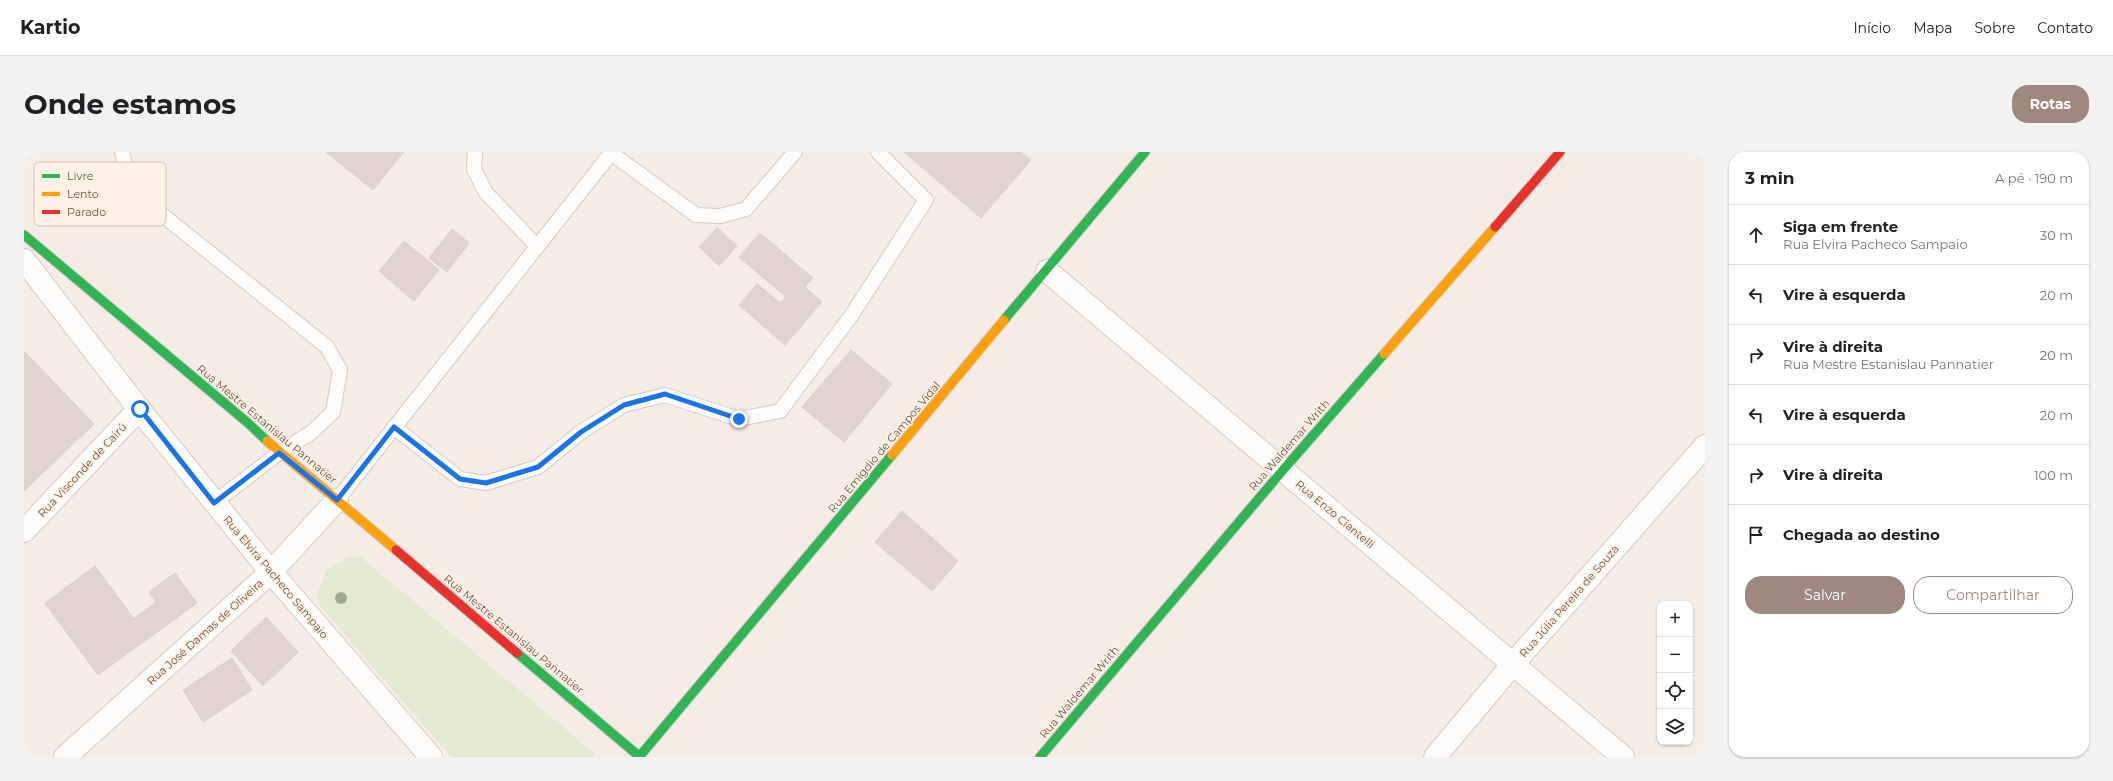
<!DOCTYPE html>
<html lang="pt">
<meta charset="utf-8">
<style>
body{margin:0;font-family:Montserrat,sans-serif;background:#f2f2f2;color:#202124}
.controls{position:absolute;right:12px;bottom:12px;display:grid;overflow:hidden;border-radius:8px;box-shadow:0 1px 3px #0004}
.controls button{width:36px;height:36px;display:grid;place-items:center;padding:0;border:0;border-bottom:1px solid #e0e0e0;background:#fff;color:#202124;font:20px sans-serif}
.stop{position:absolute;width:12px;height:12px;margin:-9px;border:3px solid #1a73e8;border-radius:50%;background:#fff}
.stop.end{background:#1a73e8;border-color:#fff;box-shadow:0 1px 4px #0008}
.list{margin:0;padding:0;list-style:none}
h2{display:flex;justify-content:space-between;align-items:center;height:52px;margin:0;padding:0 16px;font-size:17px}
h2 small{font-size:13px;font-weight:400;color:#757577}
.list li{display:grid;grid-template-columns:26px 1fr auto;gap:12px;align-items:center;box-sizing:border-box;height:60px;padding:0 16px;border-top:1px solid #e0e0e0}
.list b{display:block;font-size:15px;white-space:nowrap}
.list p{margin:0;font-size:13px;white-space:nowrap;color:#757577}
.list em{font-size:13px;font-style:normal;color:#757577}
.actions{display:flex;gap:8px;padding:12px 16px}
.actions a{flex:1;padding:9px 0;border:1px solid #9f887e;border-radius:16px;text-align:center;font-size:14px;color:#9f887e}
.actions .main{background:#9f887e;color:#fff}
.icon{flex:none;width:22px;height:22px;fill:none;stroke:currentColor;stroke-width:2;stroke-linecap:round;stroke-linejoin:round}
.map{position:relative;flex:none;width:1681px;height:605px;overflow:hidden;border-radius:16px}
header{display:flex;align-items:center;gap:24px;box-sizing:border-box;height:56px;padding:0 20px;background:#fff;border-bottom:1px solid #e0e0e0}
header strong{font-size:19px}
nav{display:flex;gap:22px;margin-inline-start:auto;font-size:14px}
.intro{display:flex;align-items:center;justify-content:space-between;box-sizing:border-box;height:96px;padding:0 24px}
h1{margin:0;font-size:28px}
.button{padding:10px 18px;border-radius:16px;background:#9f887e;color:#fff;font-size:14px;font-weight:700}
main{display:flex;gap:24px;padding:0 24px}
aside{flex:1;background:#fff;border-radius:16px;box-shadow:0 1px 3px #0004}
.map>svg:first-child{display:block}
.green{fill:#e3ead0}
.building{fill:#e1d4cd;stroke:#ddcfc8}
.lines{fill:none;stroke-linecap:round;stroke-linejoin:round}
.lane-casing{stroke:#d6cac3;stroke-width:16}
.street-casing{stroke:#d6cac3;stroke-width:24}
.fast-casing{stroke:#d5c9c2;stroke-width:11}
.slow-casing{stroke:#d5c9c2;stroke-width:11}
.jam-casing{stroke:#d5c9c2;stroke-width:11}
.lane{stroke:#fefcfb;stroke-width:14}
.street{stroke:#fefcfb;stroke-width:22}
.fast{stroke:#30b455;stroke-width:9}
.slow{stroke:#ff9f0a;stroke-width:9}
.jam{stroke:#e5322d;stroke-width:9}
.tree{fill:#9eac8a}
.route{stroke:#1a73e8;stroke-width:5}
.labels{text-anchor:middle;stroke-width:3;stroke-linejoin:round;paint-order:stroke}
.street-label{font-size:11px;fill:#715147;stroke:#fff1e4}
.key{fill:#fff1e4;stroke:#d4c1b5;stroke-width:1}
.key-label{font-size:11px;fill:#715147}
</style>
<header>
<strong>Kartio</strong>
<nav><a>Início</a><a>Mapa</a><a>Sobre</a><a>Contato</a></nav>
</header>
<div class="intro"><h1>Onde estamos</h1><a class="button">Rotas</a></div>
<main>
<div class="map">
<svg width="1681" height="605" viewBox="0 0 1681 605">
<rect width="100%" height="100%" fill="#f5ede5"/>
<polygon class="green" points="326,404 338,406 570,601 570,605 427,605 296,454 293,442 302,418"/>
<g class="building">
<polygon points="302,0 380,0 349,38"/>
<polygon points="880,0 997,0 1007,8 957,66"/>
<polygon points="693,76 713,94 695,114 675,95"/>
<polygon points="428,77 445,91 423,120 405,106"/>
<polygon points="736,81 789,126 781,135 798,150 761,193 715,153 733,132 756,151 762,145 715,105"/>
<polygon points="380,89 415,118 390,149 355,119"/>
<polygon points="827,198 868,232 820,290 778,255"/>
<polygon points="0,199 70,272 0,339"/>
<polygon points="878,359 934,409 908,439 851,390"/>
<polygon points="71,414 110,467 132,450 125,440 151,421 173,451 74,523 21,451"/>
<polygon points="242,465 274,500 239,534 207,499"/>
<polygon points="208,506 228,538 179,570 159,538"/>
</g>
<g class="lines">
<g class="lane-casing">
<g id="lane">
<polyline points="98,0 103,22 121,49 303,195 316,218 309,260 288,280 255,301 190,351"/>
<polyline points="451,0 450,17 462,41 513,94"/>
<polyline points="587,1 672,63 696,64 722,57 771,0"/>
<polyline points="370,275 436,327 462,331 514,315 557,280 600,253 641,243 715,267 756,259 827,164 902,48 854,0"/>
<polyline points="313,348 588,0"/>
</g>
</g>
<g class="street-casing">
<g id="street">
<polyline points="0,108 115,257 247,420 407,605"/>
<polyline points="1023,119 1599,605"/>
<polyline points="0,379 115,257"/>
<polyline points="41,605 247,420 313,348"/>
<polyline points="1411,605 1489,512 1681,294"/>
</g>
</g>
<g class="fast-casing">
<g id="fast">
<polyline points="0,83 224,271 243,289"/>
<polyline points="980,168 1121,0"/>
<polyline points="493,501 616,605"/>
<polyline points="615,605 868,303"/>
<polyline points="1016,605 1259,318 1360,202"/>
</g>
</g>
<g class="slow-casing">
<g id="slow">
<polyline points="1360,202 1471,75"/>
<polyline points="243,289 372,398"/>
<polyline points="868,303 980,168"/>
</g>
</g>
<g class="jam-casing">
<g id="jam">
<polyline points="1471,75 1536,0"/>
<polyline points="372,398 493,501"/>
</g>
</g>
<use href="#lane" class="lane"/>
<use href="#street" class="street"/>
<use href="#fast" class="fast"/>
<use href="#slow" class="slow"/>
<use href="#jam" class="jam"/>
</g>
<circle class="tree" cx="317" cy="446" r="6"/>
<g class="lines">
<polyline class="route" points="116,257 190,351 255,301 313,348 370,275 436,327 462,331 514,315 557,280 600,253 641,242 715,267"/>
</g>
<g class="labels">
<g class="street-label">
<text transform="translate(243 272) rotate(40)" y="4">Rua Mestre Estanislau Pannatier</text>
<text transform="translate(1265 293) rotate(-49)" y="4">Rua Waldemar Writh</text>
<text transform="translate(860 295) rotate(-50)" y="4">Rua Emigdio de Campos Vidal</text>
<text transform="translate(58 318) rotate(-47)" y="4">Rua Visconde de Cairú</text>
<text transform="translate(1311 362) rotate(40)" y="4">Rua Enzo Ciantelli</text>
<text transform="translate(252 425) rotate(50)" y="4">Rua Elvira Pacheco Sampaio</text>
<text transform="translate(1545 449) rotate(-49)" y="4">Rua Júlia Pereira de Souza</text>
<text transform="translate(181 480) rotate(-42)" y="4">Rua José Damas de Oliveira</text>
<text transform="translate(490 482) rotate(40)" y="4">Rua Mestre Estanislau Pannatier</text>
<text transform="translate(1055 540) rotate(-50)" y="4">Rua Waldemar Writh</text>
</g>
</g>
<rect x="10" y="10" width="132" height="64" rx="6" class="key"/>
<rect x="18" y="22" width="18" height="4" fill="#30b455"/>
<rect x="18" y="40" width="18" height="4" fill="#ff9f0a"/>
<rect x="18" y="58" width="18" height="4" fill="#e5322d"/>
<g class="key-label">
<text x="43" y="28">Livre</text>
<text x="43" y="46">Lento</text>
<text x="43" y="64">Parado</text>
</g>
</svg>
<div class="controls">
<button>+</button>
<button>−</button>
<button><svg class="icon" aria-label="locate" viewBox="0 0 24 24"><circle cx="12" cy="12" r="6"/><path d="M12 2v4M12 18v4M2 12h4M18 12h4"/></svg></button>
<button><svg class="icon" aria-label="layers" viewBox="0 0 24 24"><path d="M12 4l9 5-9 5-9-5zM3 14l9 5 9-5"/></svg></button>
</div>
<div class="stop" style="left:116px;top:257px"></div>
<div class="stop end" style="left:715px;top:267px"></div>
</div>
<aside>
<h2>3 min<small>A pé · 190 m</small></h2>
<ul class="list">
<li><svg class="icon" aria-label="ahead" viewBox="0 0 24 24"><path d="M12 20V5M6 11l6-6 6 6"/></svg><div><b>Siga em frente</b><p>Rua Elvira Pacheco Sampaio</p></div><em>30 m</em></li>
<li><svg class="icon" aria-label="left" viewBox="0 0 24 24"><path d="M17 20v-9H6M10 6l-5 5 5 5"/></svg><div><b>Vire à esquerda</b></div><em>20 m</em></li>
<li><svg class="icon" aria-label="right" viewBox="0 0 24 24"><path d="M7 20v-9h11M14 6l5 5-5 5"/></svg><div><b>Vire à direita</b><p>Rua Mestre Estanislau Pannatier</p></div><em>20 m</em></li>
<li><svg class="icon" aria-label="left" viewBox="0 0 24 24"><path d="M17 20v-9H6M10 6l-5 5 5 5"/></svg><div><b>Vire à esquerda</b></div><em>20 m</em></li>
<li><svg class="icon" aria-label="right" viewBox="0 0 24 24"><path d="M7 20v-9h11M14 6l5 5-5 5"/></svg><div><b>Vire à direita</b></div><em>100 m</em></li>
<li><svg class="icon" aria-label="arrive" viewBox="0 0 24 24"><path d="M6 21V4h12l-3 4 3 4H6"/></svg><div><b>Chegada ao destino</b></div></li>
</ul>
<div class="actions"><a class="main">Salvar</a><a>Compartilhar</a></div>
</aside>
</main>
